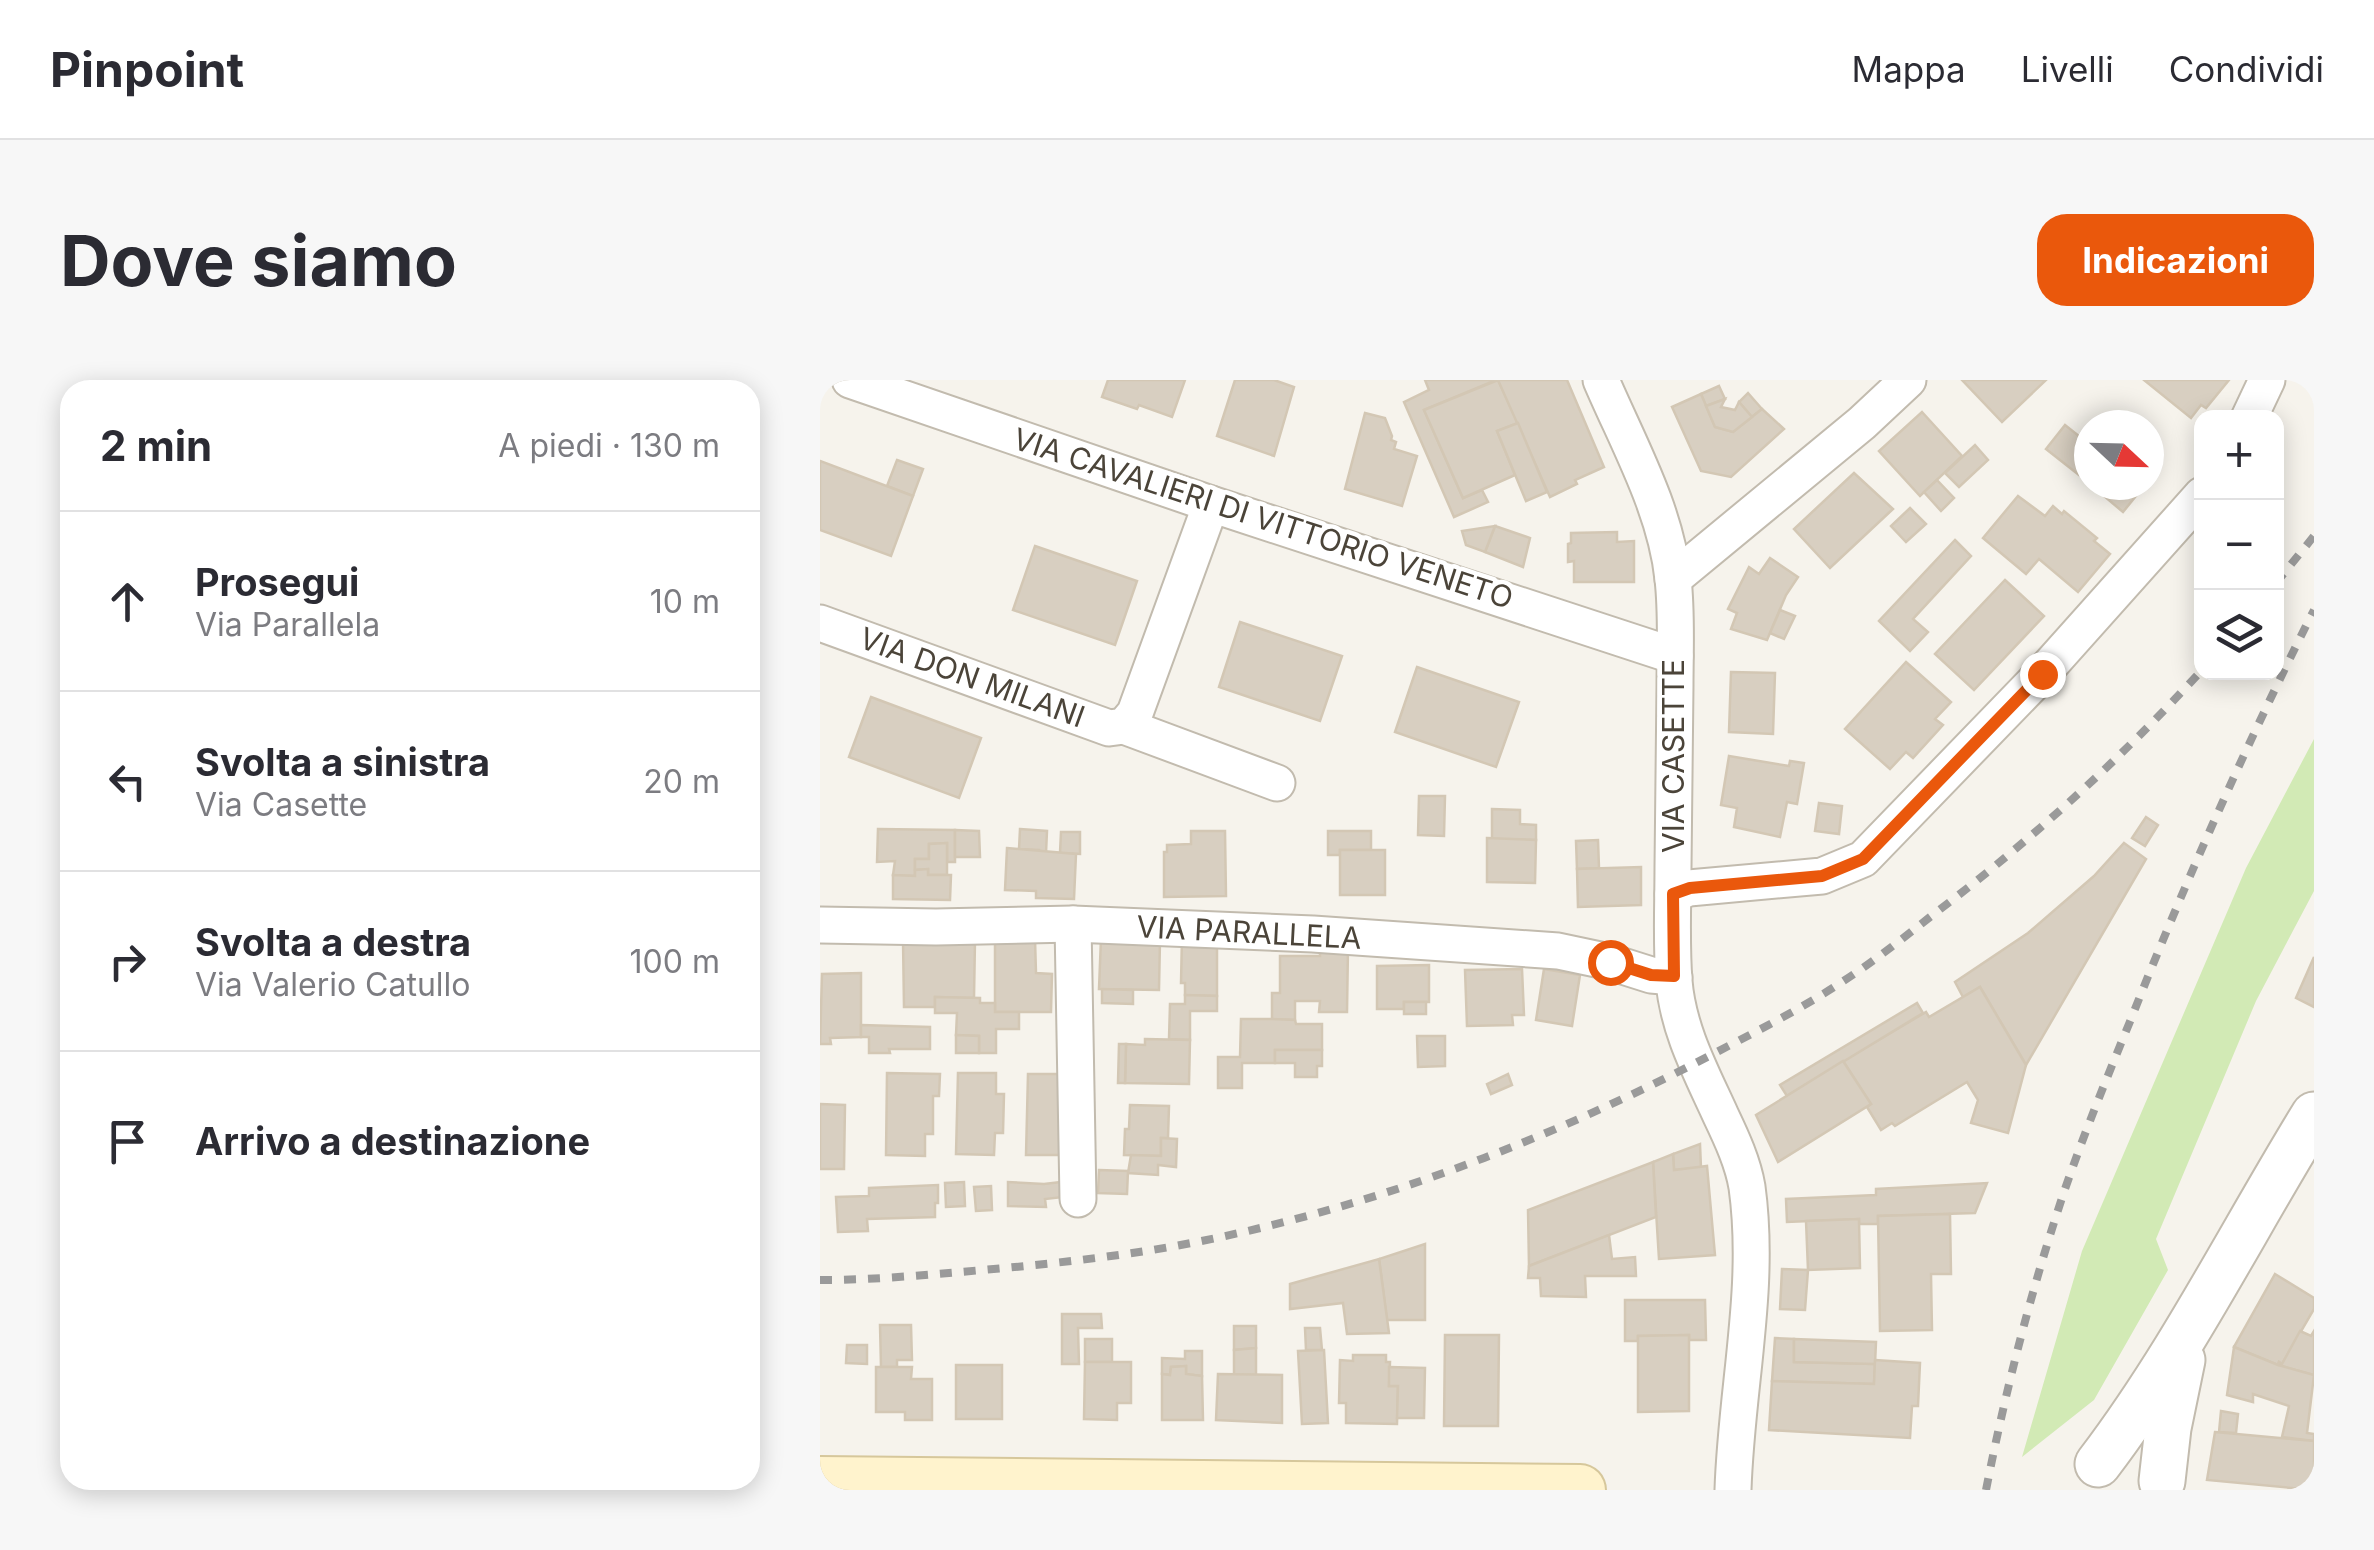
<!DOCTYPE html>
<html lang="it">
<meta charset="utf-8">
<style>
body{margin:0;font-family:Inter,sans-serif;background:#f7f7f7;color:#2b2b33}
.controls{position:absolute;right:30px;top:30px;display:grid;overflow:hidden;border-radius:20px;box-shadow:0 5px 25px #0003}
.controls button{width:90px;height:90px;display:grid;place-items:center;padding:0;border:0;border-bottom:2px solid #e1e1e2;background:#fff;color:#2b2b33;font:50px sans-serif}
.compass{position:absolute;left:1254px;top:30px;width:90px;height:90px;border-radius:50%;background:#fff;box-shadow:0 5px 25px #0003;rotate:112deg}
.stop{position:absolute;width:30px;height:30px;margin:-22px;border:8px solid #ea580c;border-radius:50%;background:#fff}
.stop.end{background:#ea580c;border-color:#fff;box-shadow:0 2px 10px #0008}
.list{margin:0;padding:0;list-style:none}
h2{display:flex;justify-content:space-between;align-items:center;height:130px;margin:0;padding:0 40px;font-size:42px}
h2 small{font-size:32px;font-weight:400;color:#7c7c81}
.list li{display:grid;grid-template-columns:65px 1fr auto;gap:30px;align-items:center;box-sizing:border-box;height:180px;padding:0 40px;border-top:2px solid #e1e1e2}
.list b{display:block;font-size:38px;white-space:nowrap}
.list p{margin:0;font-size:32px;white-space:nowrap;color:#7c7c81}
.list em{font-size:32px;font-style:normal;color:#7c7c81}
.icon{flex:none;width:55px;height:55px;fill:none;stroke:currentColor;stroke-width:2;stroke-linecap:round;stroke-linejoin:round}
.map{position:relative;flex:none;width:1494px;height:1110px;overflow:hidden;border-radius:30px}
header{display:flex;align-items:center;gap:60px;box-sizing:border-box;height:140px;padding:0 50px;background:#fff;border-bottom:2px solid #e1e1e2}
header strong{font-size:48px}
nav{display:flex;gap:55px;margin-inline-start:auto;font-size:35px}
.intro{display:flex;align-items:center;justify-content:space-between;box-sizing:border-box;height:240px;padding:0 60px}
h1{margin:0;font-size:70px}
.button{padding:25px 45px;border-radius:30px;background:#ea580c;color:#fff;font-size:35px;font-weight:700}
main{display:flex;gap:60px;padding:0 60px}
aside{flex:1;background:#fff;border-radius:30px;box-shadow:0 5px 25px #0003}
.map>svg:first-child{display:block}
.green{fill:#d2eab5}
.building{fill:#d8cfc1;stroke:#d3c7b4;stroke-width:2.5}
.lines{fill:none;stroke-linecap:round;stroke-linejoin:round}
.minor-casing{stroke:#c2bbae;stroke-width:39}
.tertiary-casing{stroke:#c2bbae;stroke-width:49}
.secondary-casing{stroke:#d6c79b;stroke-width:54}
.minor{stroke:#fff;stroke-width:35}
.tertiary{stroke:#fff;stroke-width:45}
.secondary{stroke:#fff3cd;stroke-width:50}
.rail{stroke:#9a9a9a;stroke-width:8;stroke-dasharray:12 12;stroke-linecap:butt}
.route{stroke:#ea580c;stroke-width:12}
.labels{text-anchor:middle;stroke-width:9;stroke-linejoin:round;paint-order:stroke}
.street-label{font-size:30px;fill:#4b4439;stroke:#fff}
</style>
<header>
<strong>Pinpoint</strong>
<nav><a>Mappa</a><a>Livelli</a><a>Condividi</a></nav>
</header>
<div class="intro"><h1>Dove siamo</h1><a class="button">Indicazioni</a></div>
<main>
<aside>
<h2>2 min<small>A piedi · 130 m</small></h2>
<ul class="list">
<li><svg class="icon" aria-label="ahead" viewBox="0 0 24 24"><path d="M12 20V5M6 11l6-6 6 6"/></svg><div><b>Prosegui</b><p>Via Parallela</p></div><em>10 m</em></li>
<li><svg class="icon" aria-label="left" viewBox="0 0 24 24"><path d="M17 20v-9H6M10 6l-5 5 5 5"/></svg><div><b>Svolta a sinistra</b><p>Via Casette</p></div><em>20 m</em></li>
<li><svg class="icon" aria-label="right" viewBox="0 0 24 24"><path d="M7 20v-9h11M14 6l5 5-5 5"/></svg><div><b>Svolta a destra</b><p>Via Valerio Catullo</p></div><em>100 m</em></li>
<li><svg class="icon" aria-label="arrive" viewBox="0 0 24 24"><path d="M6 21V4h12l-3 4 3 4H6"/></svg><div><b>Arrivo a destinazione</b></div></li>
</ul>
</aside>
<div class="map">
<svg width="1494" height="1110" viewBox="0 0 1494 1110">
<rect width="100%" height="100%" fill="#f6f3ec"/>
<polygon class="green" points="1494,359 1494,511 1436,621 1336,859 1348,890 1274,1020 1202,1077 1262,871 1426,488"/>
<g class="building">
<polygon points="288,0 365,0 352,37 319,25 317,29 282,17"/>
<polygon points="415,0 454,0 474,7 454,76 397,56"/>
<polygon points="605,0 676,0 604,30 643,118 662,110 668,122 634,137 584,22 609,10"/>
<polygon points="678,0 698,43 677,51 695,95 643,118 604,30"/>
<polygon points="678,0 747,0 784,87 755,100 757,104 730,117"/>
<polygon points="1142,0 1226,0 1182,42"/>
<polygon points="1324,0 1409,0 1386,28 1381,25 1371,38"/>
<polygon points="899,6 905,19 886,26 881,14"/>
<polygon points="928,13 942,29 932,37 919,22"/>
<polygon points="881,14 895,47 913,52 942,29 964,49 911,97 881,91 852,27"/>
<polygon points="905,19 901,27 915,30 919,22 932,37 913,52 895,47 886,26"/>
<polygon points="1102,32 1142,76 1100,116 1059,71"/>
<polygon points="545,33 565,38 572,56 571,60 576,62 574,69 597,76 582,126 525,109"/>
<polygon points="698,43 727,112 706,121 677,51"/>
<polygon points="1245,45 1269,64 1269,83 1259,95 1226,69"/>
<polygon points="1155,65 1168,80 1139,107 1125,93"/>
<polygon points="77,80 103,89 93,116 67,106"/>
<polygon points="0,81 93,116 71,176 0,150"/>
<polygon points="1034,93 1073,129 1010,188 974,149"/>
<polygon points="1117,100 1134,118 1121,131 1104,112"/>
<polygon points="1271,105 1318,105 1316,108 1320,111 1303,132"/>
<polygon points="1198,116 1225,136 1233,126 1242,134 1244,131 1277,158 1274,161 1290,174 1258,212 1219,179 1206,194 1163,158"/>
<polygon points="1090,128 1106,144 1086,162 1071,146"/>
<polygon points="675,146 710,158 703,187 665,172"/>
<polygon points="675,146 665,172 646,165 642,151"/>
<polygon points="797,152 797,162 814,161 814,202 754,202 754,181 748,182 748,164 751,163 751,153"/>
<polygon points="1135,160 1151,176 1093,239 1108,252 1090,271 1059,241"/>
<polygon points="215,166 317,201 295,265 193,230"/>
<polygon points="950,178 978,197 966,215 947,260 911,249 917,233 908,229 929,187 939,194"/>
<polygon points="1185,200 1224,236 1154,310 1115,274"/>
<polygon points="960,230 975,236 964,259 950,253"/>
<polygon points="420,242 522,276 500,341 399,307"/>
<polygon points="1086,282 1131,322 1115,339 1123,345 1093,378 1086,372 1070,389 1025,349"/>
<polygon points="597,287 699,322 676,387 575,352"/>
<polygon points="911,292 955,293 953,354 909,352"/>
<polygon points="51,317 161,358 139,418 29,377"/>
<polygon points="909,376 969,386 970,381 984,383 977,424 967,422 960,457 914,447 917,428 901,425"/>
<polygon points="599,416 625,416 624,456 598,455"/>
<polygon points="999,423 1022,426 1019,454 995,451"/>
<polygon points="672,429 700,430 700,444 716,445 716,460 672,459"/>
<polygon points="1326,437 1338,445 1325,466 1312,458"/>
<polygon points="58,449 135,450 135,482 127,482 127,463 109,464 109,479 95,479 95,496 73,495 75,481 57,482"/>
<polygon points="200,449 227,451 226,473 219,473 219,470 199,469"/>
<polygon points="135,450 159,451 160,477 135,477"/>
<polygon points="371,451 405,451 406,516 344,517 344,472 347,472 347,465 371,464"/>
<polygon points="508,451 551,451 551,470 520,470 520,475 508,475"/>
<polygon points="241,452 260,452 260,474 240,473"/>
<polygon points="667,458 716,460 715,503 667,502"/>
<polygon points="778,460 779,488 757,489 756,461"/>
<polygon points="127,463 127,495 108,495 108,489 95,490 95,479 109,479 109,464"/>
<polygon points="1304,463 1326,479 1206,685 1160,607 1143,617 1135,602 1208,553 1274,496"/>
<polygon points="187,468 256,474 254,519 216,518 216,511 185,510"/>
<rect x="520" y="470" width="45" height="45"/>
<polygon points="821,487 821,525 758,527 757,489"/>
<polygon points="108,489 108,495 131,495 130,520 73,519 73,495 95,496 95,490"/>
<polygon points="362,557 397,557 397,616 365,615 365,603 361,603"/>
<polygon points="281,558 340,560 339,610 279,609"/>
<polygon points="175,559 215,559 216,593 232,594 231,632 175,632"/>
<polygon points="83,560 155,560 154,618 115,617 115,627 84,627"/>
<polygon points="500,568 528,568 527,632 499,632 500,621 475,621 475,640 452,639 452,613 460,613 460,576 500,576"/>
<polygon points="1494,577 1494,627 1476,618"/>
<polygon points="609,585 609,622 584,622 584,629 557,629 557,586"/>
<polygon points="702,589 704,635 692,635 693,645 647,646 645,590"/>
<polygon points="724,589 760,595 752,646 716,640"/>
<polygon points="41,593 41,657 10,658 11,664 0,664 2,594"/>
<polygon points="1160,607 1206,685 1188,753 1151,743 1158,720 1147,702 1075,746 1072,743 1061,750 1047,727 1051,724 1023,681 1106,632 1109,637"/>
<polygon points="282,609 313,610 313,624 282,623"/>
<polygon points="365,615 397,616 397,631 370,631 370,660 349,659 350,624 365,624"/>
<polygon points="115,617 160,618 160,623 175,623 175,632 199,632 199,649 176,649 176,673 159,673 159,656 136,655 137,633 115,633"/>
<rect x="584" y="622" width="22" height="12"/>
<polygon points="1097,623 1103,633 967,716 960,705"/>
<polygon points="421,639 452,639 475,640 476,644 502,644 502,670 455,670 455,683 422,683 422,708 398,708 398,677 420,677"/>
<polygon points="41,645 110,647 110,669 69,669 70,673 49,673 49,657 41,657"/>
<polygon points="136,655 159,656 159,673 136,673"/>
<polygon points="597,656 625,656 625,686 598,687"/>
<polygon points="325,659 370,660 369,704 305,703 306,664 325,665"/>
<polygon points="299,664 306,664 305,703 298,703"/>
<polygon points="455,670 502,670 502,686 497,686 497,697 475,697 475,683 455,683"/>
<polygon points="1023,681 1051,724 958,782 936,735"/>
<polygon points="67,693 120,694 119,716 113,716 113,754 105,754 105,776 66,775"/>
<polygon points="138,693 176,693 176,714 184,714 183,753 175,753 174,775 136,774"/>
<polygon points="208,694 246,694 245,775 206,775"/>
<polygon points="688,694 692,705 671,714 667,704"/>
<polygon points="0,724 25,725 24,789 0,789"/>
<polygon points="310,725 349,726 348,758 341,758 341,776 304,775 305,749 309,749"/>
<polygon points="341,758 357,759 356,787 338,785 338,795 308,793 311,775 341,776"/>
<polygon points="880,764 881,788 854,790 853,774"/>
<polygon points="853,774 854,790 887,786 895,875 839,879 833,782"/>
<polygon points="833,782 836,837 709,886 708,830"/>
<polygon points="279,790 308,791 307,814 278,813"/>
<polygon points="250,801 252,816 225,819 226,827 188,826 188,802 224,804"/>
<polygon points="144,802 145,826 126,827 125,803"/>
<polygon points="1167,803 1155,833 1058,836 1058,844 1039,844 1039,839 967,842 966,819 1056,815 1056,809"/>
<polygon points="118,805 118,823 115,823 115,837 47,839 48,851 18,852 16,817 49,816 49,808"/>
<polygon points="171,806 172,830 156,831 154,807"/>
<polygon points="1130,834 1131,894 1111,894 1112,950 1060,951 1058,836"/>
<polygon points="1039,839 1040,888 988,890 986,841"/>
<polygon points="789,855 792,879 815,877 816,896 765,896 766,917 721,916 720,898 708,898 709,886"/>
<polygon points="605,864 605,940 567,940 559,879"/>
<polygon points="559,879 569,953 527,954 523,923 470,929 470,904"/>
<polygon points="962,889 988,890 985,930 960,929"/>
<polygon points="1455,894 1494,918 1494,929 1462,984 1459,982 1458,985 1414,967"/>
<polygon points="805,920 885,920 886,960 869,960 869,955 818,956 818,961 805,961"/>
<polygon points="242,934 281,934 282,948 258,948 259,984 242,984"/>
<polygon points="60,945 91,945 92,980 77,980 77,987 61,987"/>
<polygon points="414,946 436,946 436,968 414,970"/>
<polygon points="485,948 500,948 502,970 486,970"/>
<polygon points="1480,951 1491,956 1494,951 1494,995 1458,985 1459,982 1462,984"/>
<polygon points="625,955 679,955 678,1046 624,1046"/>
<polygon points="869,955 869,1031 818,1032 818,956"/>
<polygon points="955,958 974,959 974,982 1055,984 1054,1004 952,1001"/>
<rect x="265" y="959" width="27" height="23"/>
<polygon points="974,959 1056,962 1055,984 974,982"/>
<polygon points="27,965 47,965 47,984 26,983"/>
<polygon points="1414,967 1458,985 1494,995 1487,1053 1494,1054 1494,1061 1462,1057 1469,1026 1433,1014 1433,1022 1407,1015"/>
<polygon points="436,968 436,995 414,995 414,970"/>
<polygon points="504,970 508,1043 482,1044 478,971"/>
<polygon points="365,971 382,971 382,996 366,994 366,986 351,987 350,995 342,994 342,978 365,979"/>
<polygon points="533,975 566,975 566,982 570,982 569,1006 578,1006 577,1044 526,1043 526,1023 519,1023 520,980 533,981"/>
<polygon points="1055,980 1100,983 1098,1026 1092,1026 1090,1058 949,1050 952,1001 1054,1004"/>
<polygon points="265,982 311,982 311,1023 297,1023 297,1040 264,1039"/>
<rect x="136" y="985" width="46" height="54"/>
<polygon points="366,986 366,994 382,996 383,1040 342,1040 342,994 350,995 351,987"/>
<polygon points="56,987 92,987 91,999 112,999 112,1040 85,1040 85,1032 56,1032"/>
<polygon points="569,987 605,988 604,1038 577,1038 578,1006 569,1006"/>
<polygon points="398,994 462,995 462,1043 396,1040"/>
<polygon points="1401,1031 1418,1034 1416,1053 1399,1052"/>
<polygon points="1395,1052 1494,1061 1494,1110 1387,1100"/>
</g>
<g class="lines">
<g class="minor-casing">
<g id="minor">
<polyline points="30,0 391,124 855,276"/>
<path d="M781 0C808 63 846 130 853 199 857 234 855 270 855 305 854 366 854 427 853 487 853 525 851 563 854 601 858 650 881 692 901 736 912 759 923 783 927 807 941 908 916 1009 913 1110"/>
<polyline points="1429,38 1447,0"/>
<polyline points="853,199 1042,43 1088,0"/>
<polyline points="0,243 289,348 304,346 315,333 391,124"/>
<polyline points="304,346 457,403"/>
<polyline points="853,514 869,508 1002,496 1043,479 1222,294 1382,115"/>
<polyline points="253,544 258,819"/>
<polyline points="0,545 116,547 253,544 493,554 738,571 790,582 831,595 854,597"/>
</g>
</g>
<g class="tertiary-casing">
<g id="tertiary">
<path d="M1278 1084C1361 975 1422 852 1494 735"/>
<polyline points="1342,1101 1348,1048 1362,980"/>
</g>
</g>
<g class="secondary-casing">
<polyline id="secondary" points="0,1102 760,1110"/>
</g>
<use href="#minor" class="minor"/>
<use href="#tertiary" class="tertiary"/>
<use href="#secondary" class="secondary"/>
<g class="rail">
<polyline points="1456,203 1494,156"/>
<path d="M0 900C47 900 94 896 140 892 210 886 280 879 350 867 539 833 723 763 893 674 937 651 981 629 1022 602 1053 582 1082 559 1110 537 1208 463 1299 381 1382 290"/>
<path d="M1166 1110C1186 1008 1212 907 1245 809 1265 751 1288 695 1311 639 1366 500 1427 363 1494 230"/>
</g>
</g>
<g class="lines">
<polyline class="route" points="790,582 831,595 854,596 853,514 870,508 1002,496 1043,479 1222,294"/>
</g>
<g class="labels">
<g class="street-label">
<text transform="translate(443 139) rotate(18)" y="10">VIA CAVALIERI DI VITTORIO VENETO</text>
<text transform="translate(152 298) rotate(20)" y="10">VIA DON MILANI</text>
<text transform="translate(854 376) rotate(-90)" y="10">VIA CASETTE</text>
<text transform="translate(429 553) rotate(3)" y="10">VIA PARALLELA</text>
</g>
</g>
</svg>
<div class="controls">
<button>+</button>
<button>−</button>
<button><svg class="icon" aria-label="layers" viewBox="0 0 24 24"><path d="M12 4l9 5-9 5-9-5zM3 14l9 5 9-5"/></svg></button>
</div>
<svg class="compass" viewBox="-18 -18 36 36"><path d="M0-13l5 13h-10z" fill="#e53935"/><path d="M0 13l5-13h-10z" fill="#7c7c81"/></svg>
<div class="stop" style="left:790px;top:582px"></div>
<div class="stop end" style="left:1222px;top:294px"></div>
</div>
</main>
